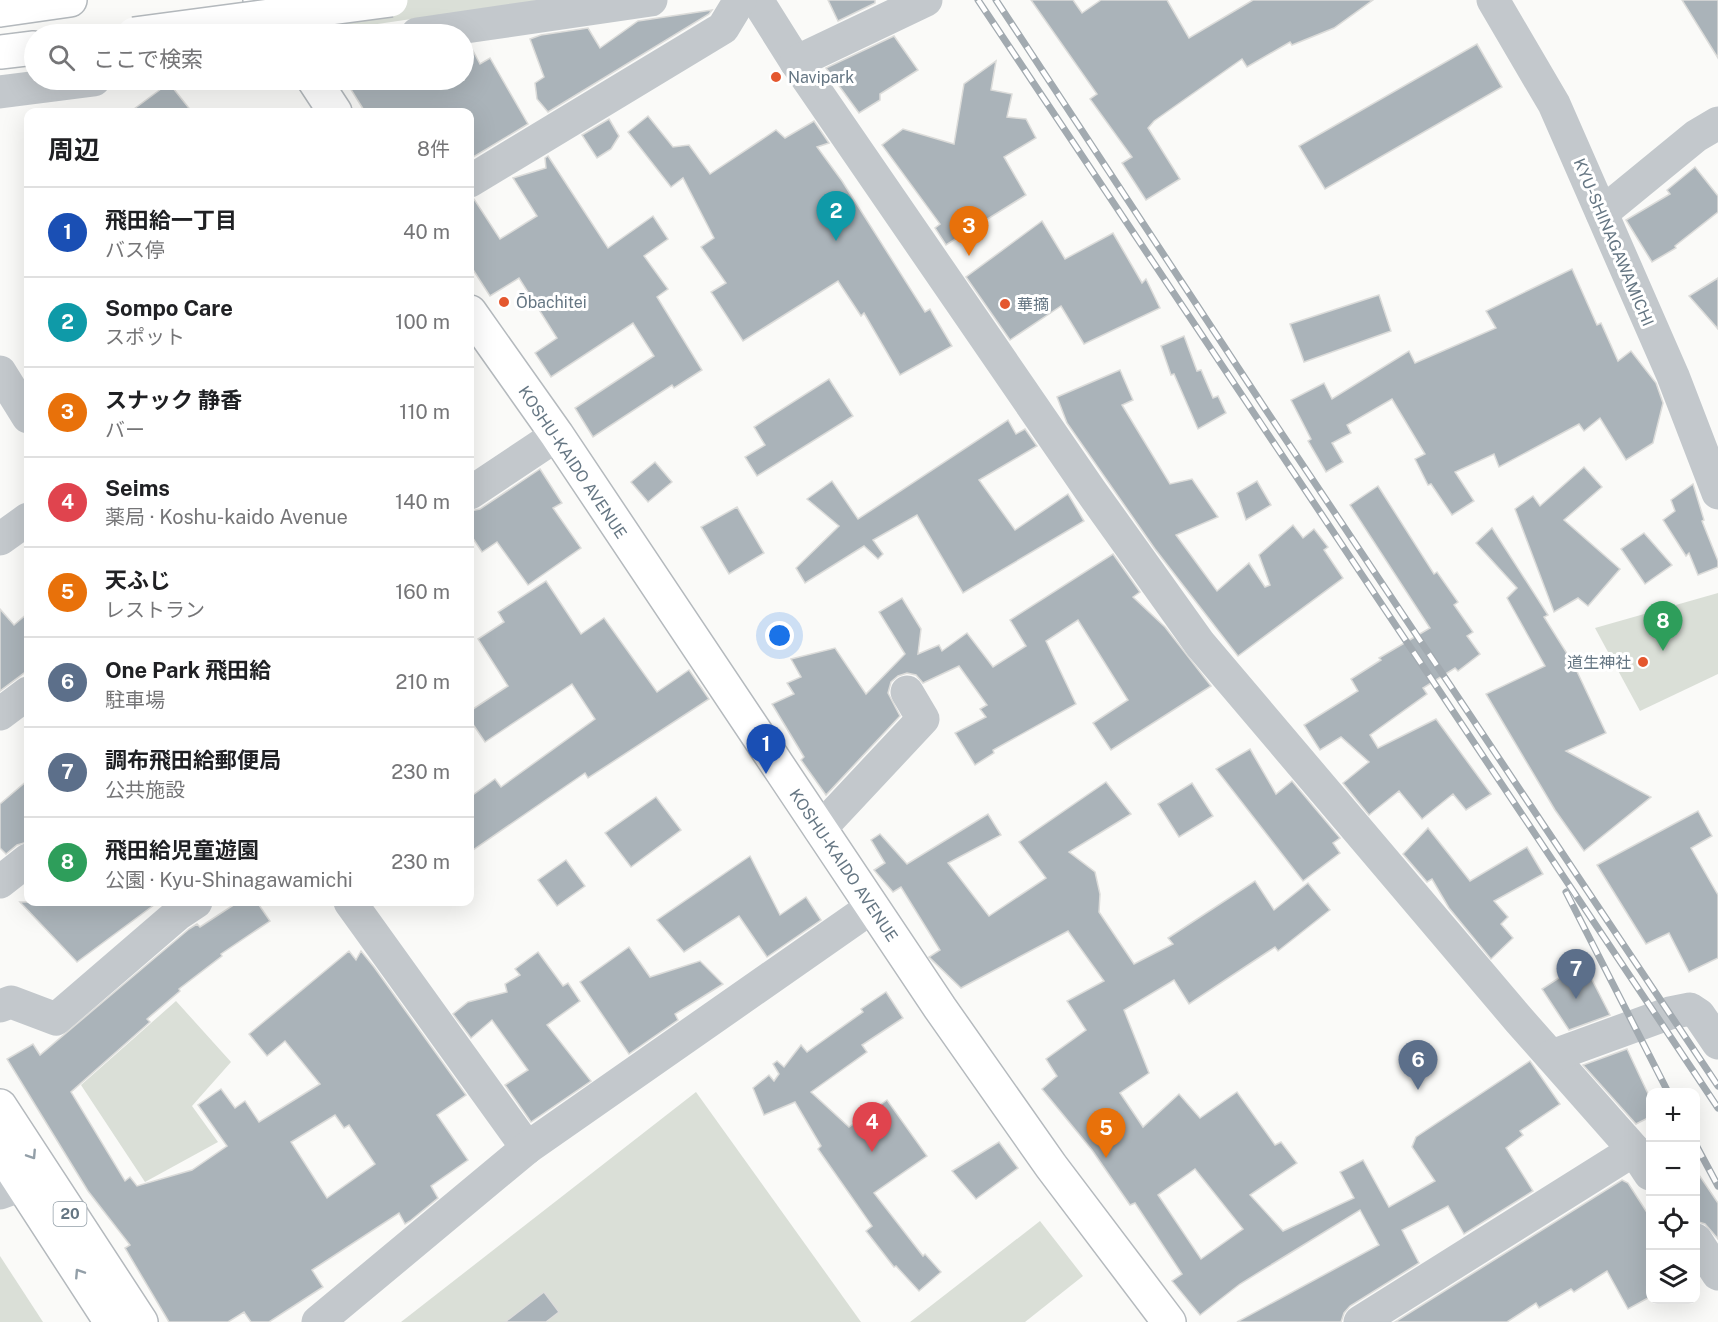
<!DOCTYPE html>
<html lang="ja">
<meta charset="utf-8">
<style>
body{margin:0;font-family:"Public Sans","Noto Sans JP",sans-serif;background:#f6f6f6;color:#202124}
.controls{position:absolute;right:18px;bottom:18px;display:grid;overflow:hidden;border-radius:12px;box-shadow:0 6px 24px #0002}
.controls button{width:54px;height:54px;display:grid;place-items:center;padding:0;border:0;border-bottom:2px solid #e0e0e0;background:#fff;color:#202124;font:30px sans-serif}
.you{position:absolute;left:780px;top:636px;width:21px;height:21px;margin:-15px;border:4px solid #fff;border-radius:50%;background:#1a73e8;box-shadow:0 0 0 9px #1a73e833}
.badge{display:grid;place-items:center;width:39px;height:39px;border-radius:50%;background:#0b8043;color:#fff;font-size:20px;font-weight:700}
.pin{position:absolute;translate:-50% -50px;filter:drop-shadow(0 2px 3px #0008)}
.pin::after{content:'';position:absolute;top:32px;width:21px;height:18px;background:inherit;clip-path:polygon(0 0,100% 0,50% 100%)}
.list{margin:0;padding:0;list-style:none}
h2{display:flex;justify-content:space-between;align-items:center;height:78px;margin:0;padding:0 24px;font-size:26px}
h2 small{font-size:20px;font-weight:400;color:#757577}
.list li{display:grid;grid-template-columns:39px 1fr auto;gap:18px;align-items:center;box-sizing:border-box;height:90px;padding:0 24px;border-top:2px solid #e0e0e0}
.list b{display:block;font-size:22px;white-space:nowrap}
.list p{margin:0;font-size:20px;white-space:nowrap;color:#757577}
.list em{font-size:20px;font-style:normal;color:#757577}
.icon{flex:none;width:33px;height:33px;fill:none;stroke:currentColor;stroke-width:2;stroke-linecap:round;stroke-linejoin:round}
.map{position:relative;flex:none;width:1718px;height:1322px;overflow:hidden}
.search{position:absolute;background:#fff;box-shadow:0 6px 24px #0002;left:24px;top:24px;width:450px;height:66px;display:flex;align-items:center;gap:15px;box-sizing:border-box;padding:0 21px;border-radius:33px;color:#757577;font-size:22px}
.panel{position:absolute;background:#fff;box-shadow:0 6px 24px #0002;left:24px;top:108px;width:450px;height:798px;border-radius:12px}
.map>svg:first-child{display:block}
.green{fill:#dadfd7}
.building{fill:#aab3b9;stroke:#dcdcda;stroke-width:1.5;fill-rule:evenodd}
.lines{fill:none;stroke-linecap:round;stroke-linejoin:round}
.major-casing{stroke:#b5babe;stroke-width:36}
.highway-casing{stroke:#b4b9bd;stroke-width:36}
.minor{stroke:#c3c8cc;stroke-width:33}
.major{stroke:#fff;stroke-width:33}
.highway{stroke:#fff;stroke-width:33}
.rail-casing{stroke:#a2aab0;stroke-width:7}
.rail{stroke:#fff;stroke-width:4.5;stroke-dasharray:14;stroke-linecap:butt}
.highway-bridge-casing{stroke:#b4b9bd;stroke-width:36;stroke-linecap:butt}
.highway-bridge{stroke:#fff;stroke-width:33}
.oneway{stroke:#939fa8}
.poi-dot{fill:#e4572e;stroke:#fff;stroke-width:2}
.labels{text-anchor:middle;stroke-width:6;stroke-linejoin:round;paint-order:stroke}
.shield{fill:#fff;stroke:#939fa8;stroke-width:1.5}
.shield-label{font-size:15px;font-weight:bold;fill:#657683}
.poi-label{font-size:16px;fill:#657683;stroke:#fff;text-anchor:start}
.street-label{font-size:16px;fill:#657683;stroke:#fff}
</style>
<div class="map">
<svg width="1718" height="1322" viewBox="0 0 1718 1322">
<rect width="100%" height="100%" fill="#fafaf8"/>
<g class="green">
<polygon points="307,0 541,0 330,31"/>
<polygon points="1718,593 1718,674 1640,711 1595,628"/>
<polygon points="176,1001 231,1062 192,1106 218,1142 145,1182 81,1085"/>
<polygon points="696,1092 861,1322 401,1322"/>
<polygon points="1040,1221 1083,1276 1025,1322 910,1322"/>
<polygon points="0,1256 43,1322 0,1322"/>
</g>
<g class="building">
<polygon points="828,0 875,0 875,3 838,21"/>
<polygon points="1031,0 1073,0 1082,13 1101,0 1167,0 1189,38 1253,0 1373,0 1334,28 1292,45 1290,42 1247,67 1242,59 1154,121 1148,128 1180,179 1146,200 1122,163 1132,157 1090,99 1097,94"/>
<polygon points="1682,0 1718,0 1718,58"/>
<polygon points="712,10 709,14 548,112 537,99 535,83 544,77 530,39 541,35 588,28 600,48 638,21"/>
<polygon points="894,36 918,70 880,94 880,100 859,113 826,68"/>
<polygon points="1477,44 1502,87 1325,189 1299,146"/>
<polygon points="470,45 480,64 490,58 528,124 470,159 470,112 365,112 345,80 464,80 464,46"/>
<polygon points="996,61 991,90 1012,94 1007,117 1026,119 1036,138 1004,157 1026,195 946,245 935,228 940,224 882,145 903,129 954,144 964,84"/>
<polygon points="169,83 192,112 130,112"/>
<polygon points="648,116 673,147 689,145 710,174 776,130 785,138 814,121 829,143 817,147 842,181 925,312 930,309 952,346 900,375 864,313 861,316 838,281 743,341 711,292 726,283 701,247 714,238 683,178 671,187 628,132"/>
<polygon points="609,119 619,136 611,149 597,158 582,135"/>
<polygon points="548,156 608,248 653,216 668,239 644,256 668,289 657,297 702,370 674,388 672,385 593,437 575,408 654,356 633,323 551,377 535,353 557,338 519,278 490,296 470,265 470,200 474,199 500,239 537,216 513,178 546,168 545,158"/>
<polygon points="1695,167 1718,196 1718,212 1675,246 1676,248 1652,262 1626,220 1670,194 1667,190"/>
<polygon points="1042,221 1065,259 1113,233 1142,283 1146,279 1160,308 1084,344 1061,306 1010,340 966,277"/>
<polygon points="1572,269 1597,325 1601,323 1618,361 1631,351 1656,383 1663,403 1653,443 1626,460 1600,418 1584,431 1579,424 1499,467 1494,454 1455,472 1474,501 1452,515 1431,484 1428,485 1415,459 1425,454 1392,399 1347,425 1351,433 1332,443 1343,462 1326,472 1308,441 1311,439 1291,400 1324,383 1332,399 1409,351 1415,363 1496,328 1486,311"/>
<polygon points="1718,278 1718,329 1689,296"/>
<polygon points="1379,295 1391,331 1304,362 1290,324"/>
<polygon points="1184,336 1197,371 1201,370 1213,398 1218,396 1226,413 1198,429 1174,374 1171,375 1161,346"/>
<polygon points="1120,370 1133,400 1122,405 1170,484 1192,479 1218,517 1176,535 1217,591 1249,563 1265,587 1270,585 1259,555 1293,525 1303,538 1314,529 1328,547 1324,550 1343,578 1238,656 1155,549 1067,423 1057,397"/>
<polygon points="829,379 853,416 757,476 745,457 765,445 754,427"/>
<polygon points="1008,420 1016,434 1025,429 1037,446 979,480 1015,530 1068,494 1084,521 963,593 917,515 873,540 883,554 878,559 864,546 805,583 796,568 839,526 807,499 832,481 858,519"/>
<polygon points="655,462 672,482 648,502 631,482"/>
<polygon points="1584,467 1602,487 1564,520 1620,569 1588,606 1578,598 1554,612 1515,509 1533,496 1540,506"/>
<polygon points="540,469 562,503 553,508 581,548 528,585 497,542 482,552 470,534 470,511 480,509"/>
<polygon points="1257,481 1271,505 1246,520 1237,493"/>
<polygon points="1693,484 1704,520 1702,521 1718,561 1718,567 1698,575 1689,553 1686,556 1663,520 1675,511 1671,500"/>
<polygon points="1378,486 1434,574 1437,572 1458,602 1454,605 1473,632 1467,636 1480,654 1458,671 1455,668 1423,688 1427,694 1370,735 1378,748 1436,719 1491,794 1466,810 1453,794 1422,819 1399,791 1369,815 1343,783 1369,762 1341,737 1320,750 1304,725 1358,691 1351,679 1381,660 1379,658 1430,628 1350,505"/>
<polygon points="737,507 764,553 729,574 701,527"/>
<polygon points="1492,528 1548,615 1544,617 1573,663 1606,733 1566,751 1651,797 1584,851 1555,810 1486,694 1545,666 1507,598 1517,588 1476,543"/>
<polygon points="1644,533 1672,565 1645,584 1621,549"/>
<polygon points="1113,554 1140,592 1133,597 1165,627 1211,686 1111,750 1093,723 1128,700 1078,620 1046,641 1076,704 993,750 994,753 975,765 955,733 986,717 980,709 987,705 959,666 923,683 916,675 907,673 898,676 891,682 888,693 900,716 826,795 801,760 804,757 772,704 794,694 787,683 801,677 791,659 835,648 866,694 905,654 879,612 902,598 921,629 918,654 939,645 942,651 967,633 993,667 1026,646 1010,620"/>
<polygon points="546,581 581,634 604,618 657,692 689,670 709,699 588,778 585,773 470,852 470,797 495,779 501,787 595,719 572,684 485,742 470,720 470,711 508,686 478,639 504,622 498,612"/>
<polygon points="0,609 14,625 28,613 28,670 0,691"/>
<polygon points="1250,749 1276,794 1292,781 1340,838 1333,843 1340,853 1303,881 1216,769"/>
<polygon points="28,780 28,842 17,845 6,854 0,848 0,804"/>
<path d="M1106 782 1131 814 1069 852 1095 872 1100 894 1099 912 1134 964 1173 944 1168 938 1255 881 1274 910 1308 883 1330 910 1278 951 1275 947 1189 1004 1174 980 1124 1010 1149 1073 1120 1093 1143 1127 1179 1094 1200 1118 1237 1092 1275 1145 1281 1142 1297 1163 1250 1195 1283 1231 1354 1198 1340 1172 1363 1160 1389 1207 1435 1181 1412 1147 1416 1137 1530 1061 1560 1104 1520 1131 1523 1135 1506 1148 1533 1191 1464 1234 1448 1206 1402 1230 1419 1263 1350 1306 1344 1313 1341 1322H1237L1379 1245 1360 1210 1240 1284 1200 1315 1172 1281 1182 1274 1135 1203 1130 1205 1092 1150 1042 1089 1057 1076 1046 1059 1086 1030 1067 1001 1104 981 1068 931 961 988 929 957 940 950 901 887 893 892 874 870 885 863 871 840 880 834 907 864 988 814 1001 835 948 863 989 916 1046 878 1019 842ZM1195 1169 1243 1229 1201 1259 1158 1195Z"/>
<polygon points="1192,783 1213,816 1179,837 1158,804"/>
<polygon points="656,797 681,830 631,867 605,833"/>
<polygon points="1698,811 1712,836 1691,848 1718,895 1718,958 1689,972 1669,933 1646,944 1597,865"/>
<polygon points="1428,828 1470,881 1527,847 1543,874 1494,901 1508,917 1501,924 1513,938 1491,959 1449,908 1432,879 1427,882 1403,854"/>
<polygon points="750,856 780,915 806,897 821,920 767,957 739,916 684,952 657,920"/>
<polygon points="566,860 585,886 557,906 538,880"/>
<polygon points="20,902 158,902 77,962"/>
<path d="M238 902H257L270 921 221 954 222 956 179 989 180 991 147 1019 150 1022 71 1092 125 1181 130 1177 137 1186 192 1170 227 1146 198 1105 221 1089 235 1108 245 1101 259 1122 320 1084 285 1041 267 1056 249 1034 349 951 356 960 361 951 374 967 466 1095 437 1115 468 1160 431 1186 438 1198 410 1221 405 1224 399 1213 312 1270 323 1287 269 1322H251L244 1312 228 1322H169L125 1248 130 1245 88 1191 7 1059 33 1044 40 1055 189 929 197 924 200 927ZM335 1115 344 1128 349 1125 375 1164 327 1198 291 1142Z"/>
<polygon points="629,947 650,977 700,961 723,984 675,1014 678,1020 629,1054 580,982"/>
<polygon points="538,952 563,986 568,983 580,1001 547,1025 591,1081 531,1122 505,1085 528,1070 492,1020 471,1038 453,1014 468,1002 507,992 505,984 520,975 515,969"/>
<polygon points="1583,962 1610,1015 1569,1030 1542,989"/>
<polygon points="886,992 903,1018 862,1045 867,1052 811,1092 849,1127 887,1100 927,1156 874,1193 923,1256 925,1254 941,1272 919,1291 896,1266 894,1267 866,1231 872,1226 818,1149 821,1146 795,1102 764,1115 753,1088 769,1075 774,1081 779,1074 773,1064 777,1061 784,1067 801,1045 807,1052 863,1012 861,1009"/>
<polygon points="1627,1049 1650,1098 1650,1117 1636,1124 1583,1065"/>
<polygon points="999,1142 1018,1168 976,1199 952,1171"/>
<polygon points="1695,1169 1718,1203 1718,1239 1705,1224 1695,1221"/>
<polygon points="1622,1180 1628,1183 1650,1217 1650,1297 1628,1309 1607,1271 1574,1292 1571,1289 1539,1308 1536,1303 1507,1322 1395,1322"/>
<polygon points="544,1292 559,1312 546,1322 505,1322"/>
</g>
<g class="lines">
<g class="major-casing">
<g id="major">
<polyline points="260,0 284,34"/>
<polyline points="314,80 335,112"/>
<polyline points="470,312 557,435 940,1008 1051,1166 1169,1322"/>
</g>
</g>
<g class="highway-casing">
<g id="highway">
<polyline points="0,10 70,0"/>
<polyline points="0,52 34,48"/>
<polyline points="0,1106 141,1322"/>
<polyline points="0,1151 111,1322"/>
</g>
</g>
<g class="minor">
<polyline points="757,0 796,62 1090,490 1200,644 1519,1020 1634,1150 1650,1174"/>
<polyline points="1493,0 1554,104 1673,376 1718,493"/>
<polyline points="417,34 651,0"/>
<polyline points="796,62 926,0"/>
<polyline points="0,92 94,80"/>
<polyline points="470,181 723,28 740,0"/>
<polyline points="1602,213 1696,136 1718,123"/>
<polyline points="0,372 28,417"/>
<polyline points="470,493 557,435"/>
<polyline points="0,539 28,519"/>
<polyline points="0,714 28,693"/>
<polyline points="820,829 923,719 907,692"/>
<polyline points="0,882 28,860"/>
<polyline points="350,902 527,1148"/>
<polyline points="0,1006 11,1002 56,1019 178,914 196,902"/>
<polyline points="1552,1056 1670,1013 1690,1009 1699,1015 1718,1043"/>
<polyline points="0,1193 22,1185"/>
<polyline points="1696,1240 1718,1274"/>
<polyline points="318,1322 527,1148 872,907"/>
<polyline points="1360,1322 1634,1150"/>
</g>
<use href="#major" class="major"/>
<use href="#highway" class="highway"/>
<g class="rail-casing">
<g id="rail">
<polyline points="978,0 1718,1108"/>
<polyline points="996,0 1264,407 1718,1086"/>
<polyline points="1566,892 1668,1092"/>
<polyline points="1696,1145 1718,1186"/>
</g>
</g>
<use href="#rail" class="rail"/>
<g class="highway-bridge-casing">
<polyline id="highway-bridge" points="134,34 391,0"/>
</g>
<use href="#highway-bridge" class="highway-bridge"/>
</g>
<defs><path id="oneway-chevron" d="M-2-3.5L2.5 0L-2 3.5" fill="none" stroke-width="1.6" stroke-linecap="round" stroke-linejoin="round" transform="scale(1.5)"/></defs>
<g class="oneway">
<use href="#oneway-chevron" transform="translate(32 1155) rotate(57)"/>
<use href="#oneway-chevron" transform="translate(79 1273) rotate(-123)"/>
</g>
<g class="poi-dot">
<circle cx="776" cy="77" r="6"/>
<circle cx="504" cy="302" r="6"/>
<circle cx="1005" cy="304" r="6"/>
<circle cx="1643" cy="662" r="6"/>
</g>
<g class="labels">
<rect class="shield" x="53.5" y="1202" width="33" height="24" rx="4.5"/>
<g class="shield-label">
<text x="70" y="1219">20</text>
</g>
<g class="poi-label">
<text x="788" y="83">Navipark</text>
<text x="516" y="308">Ōbachitei</text>
<text x="1017" y="310">華摘</text>
<text x="1631" y="668" text-anchor="end">道生神社</text>
</g>
<g class="street-label">
<text transform="translate(1614 242) rotate(67)" y="6">KYU-SHINAGAWAMICHI</text>
<text transform="translate(573 462) rotate(56)" y="6">KOSHU-KAIDO AVENUE</text>
<text transform="translate(844 865) rotate(56)" y="6">KOSHU-KAIDO AVENUE</text>
</g>
</g>
</svg>
<div class="controls">
<button>+</button>
<button>−</button>
<button><svg class="icon" aria-label="locate" viewBox="0 0 24 24"><circle cx="12" cy="12" r="6"/><path d="M12 2v4M12 18v4M2 12h4M18 12h4"/></svg></button>
<button><svg class="icon" aria-label="layers" viewBox="0 0 24 24"><path d="M12 4l9 5-9 5-9-5zM3 14l9 5 9-5"/></svg></button>
</div>
<div class="you"></div>
<div class="pin badge" style="left:766px;top:774px;background:#1a4fb4">1</div>
<div class="pin badge" style="left:836px;top:241px;background:#0f9aa8">2</div>
<div class="pin badge" style="left:969px;top:256px;background:#e8710a">3</div>
<div class="pin badge" style="left:872px;top:1152px;background:#e0444e">4</div>
<div class="pin badge" style="left:1106px;top:1158px;background:#e8710a">5</div>
<div class="pin badge" style="left:1418px;top:1090px;background:#5c6f8a">6</div>
<div class="pin badge" style="left:1576px;top:999px;background:#5c6f8a">7</div>
<div class="pin badge" style="left:1663px;top:651px;background:#2e9e5b">8</div>
<div class="search"><svg class="icon" aria-label="search" viewBox="0 0 24 24"><circle cx="10" cy="10" r="6"/><path d="M15 15l6 6"/></svg>ここで検索</div>
<section class="panel">
<h2>周辺<small>8件</small></h2>
<ul class="list">
<li><span class="badge" style="background:#1a4fb4">1</span><div><b>飛田給一丁目</b><p>バス停</p></div><em>40 m</em></li>
<li><span class="badge" style="background:#0f9aa8">2</span><div><b>Sompo Care</b><p>スポット</p></div><em>100 m</em></li>
<li><span class="badge" style="background:#e8710a">3</span><div><b>スナック 静香</b><p>バー</p></div><em>110 m</em></li>
<li><span class="badge" style="background:#e0444e">4</span><div><b>Seims</b><p>薬局 · Koshu-kaido Avenue</p></div><em>140 m</em></li>
<li><span class="badge" style="background:#e8710a">5</span><div><b>天ふじ</b><p>レストラン</p></div><em>160 m</em></li>
<li><span class="badge" style="background:#5c6f8a">6</span><div><b>One Park 飛田給</b><p>駐車場</p></div><em>210 m</em></li>
<li><span class="badge" style="background:#5c6f8a">7</span><div><b>調布飛田給郵便局</b><p>公共施設</p></div><em>230 m</em></li>
<li><span class="badge" style="background:#2e9e5b">8</span><div><b>飛田給児童遊園</b><p>公園 · Kyu-Shinagawamichi</p></div><em>230 m</em></li>
</ul>
</section>
</div>
